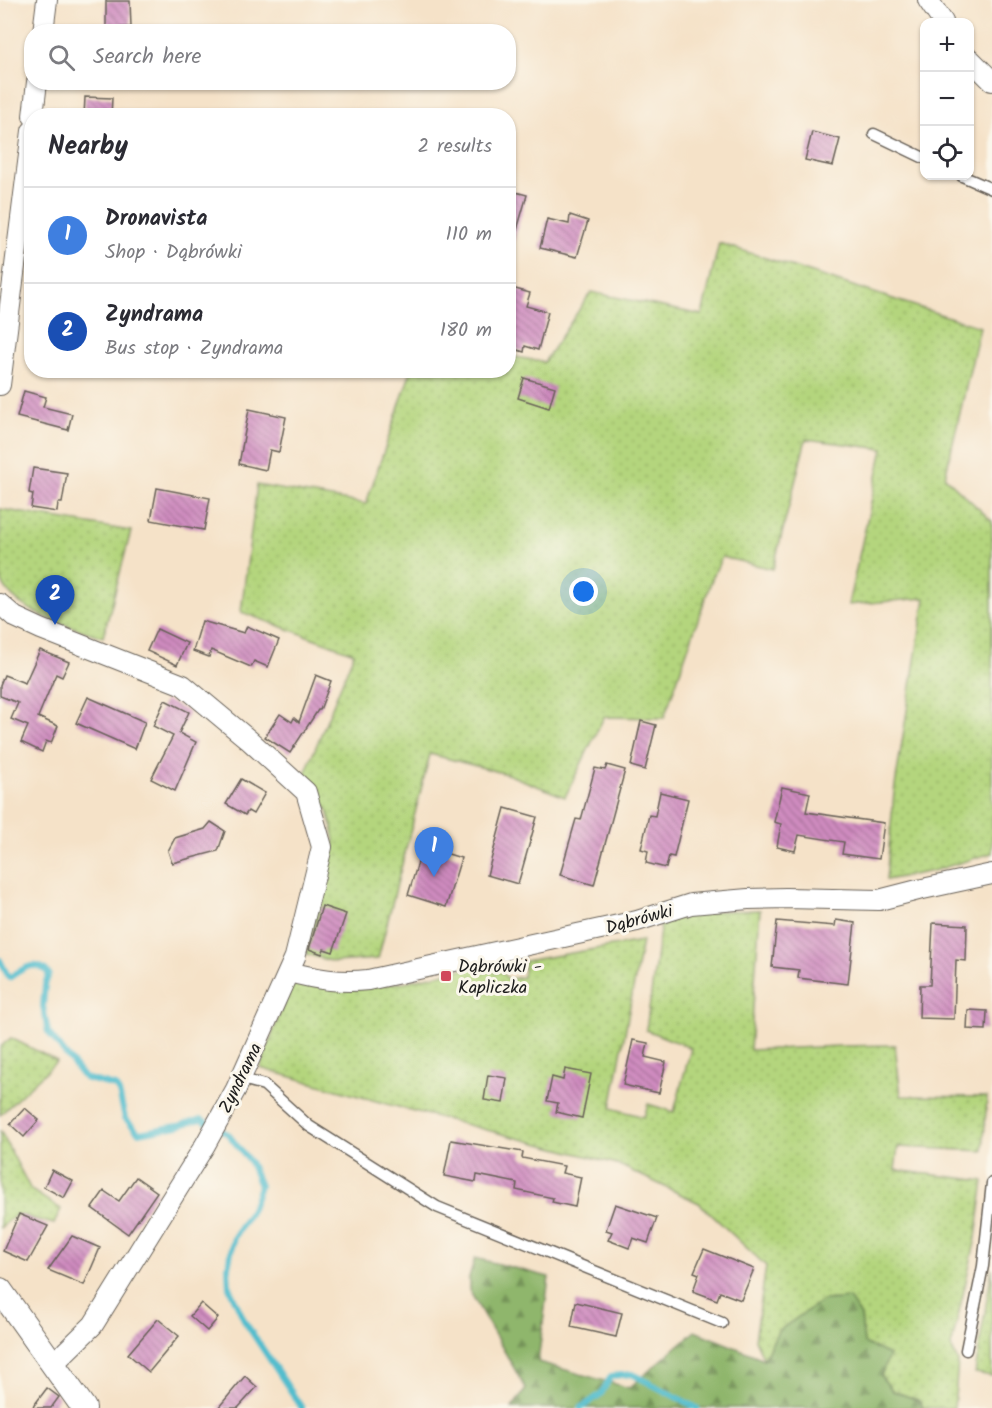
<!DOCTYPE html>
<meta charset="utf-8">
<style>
body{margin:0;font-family:Kalam,sans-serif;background:#f2f2f3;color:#2b2b33}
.controls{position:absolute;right:18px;top:18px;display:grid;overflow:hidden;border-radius:12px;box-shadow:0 2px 4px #0004}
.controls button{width:54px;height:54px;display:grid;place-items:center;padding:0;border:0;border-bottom:2px solid #e1e1e2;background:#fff;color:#2b2b33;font:30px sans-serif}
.you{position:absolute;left:584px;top:592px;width:21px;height:21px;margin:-15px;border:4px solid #fff;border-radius:50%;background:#1a73e8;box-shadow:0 0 0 9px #1a73e833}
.badge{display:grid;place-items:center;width:39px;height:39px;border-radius:50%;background:#d1495b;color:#fff;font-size:20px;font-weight:700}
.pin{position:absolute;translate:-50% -50px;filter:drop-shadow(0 2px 3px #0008)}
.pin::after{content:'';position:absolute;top:32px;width:21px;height:18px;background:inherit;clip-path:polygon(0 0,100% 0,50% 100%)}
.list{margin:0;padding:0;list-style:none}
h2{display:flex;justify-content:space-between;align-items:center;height:78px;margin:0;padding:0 24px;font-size:26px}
h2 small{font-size:20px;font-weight:400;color:#7c7c81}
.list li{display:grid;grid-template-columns:39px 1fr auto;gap:18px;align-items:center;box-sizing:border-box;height:96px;padding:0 24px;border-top:2px solid #e1e1e2}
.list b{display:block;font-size:22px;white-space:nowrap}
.list p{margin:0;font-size:20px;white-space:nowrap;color:#7c7c81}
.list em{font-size:20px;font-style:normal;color:#7c7c81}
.icon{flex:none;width:33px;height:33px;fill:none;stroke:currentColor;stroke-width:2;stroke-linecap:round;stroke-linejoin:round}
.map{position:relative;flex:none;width:992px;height:1408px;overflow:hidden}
.search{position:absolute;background:#fff;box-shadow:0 2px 4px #0004;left:24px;top:24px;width:492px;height:66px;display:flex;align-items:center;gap:15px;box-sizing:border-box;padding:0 21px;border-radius:24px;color:#7c7c81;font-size:22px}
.panel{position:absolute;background:#fff;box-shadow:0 2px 4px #0004;left:24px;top:108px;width:492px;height:270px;border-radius:24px}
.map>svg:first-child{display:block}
.grass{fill:url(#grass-dots);stroke:#68784c;stroke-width:1.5}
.forest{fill:url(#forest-firs);stroke:#566944;stroke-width:1.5}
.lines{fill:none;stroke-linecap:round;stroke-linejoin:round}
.stream{stroke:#52bdcd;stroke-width:6}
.building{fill:url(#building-back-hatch)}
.service-casing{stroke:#686158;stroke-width:13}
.minor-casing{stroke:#686158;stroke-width:22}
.tertiary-casing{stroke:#686158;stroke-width:26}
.service{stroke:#fff;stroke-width:10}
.minor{stroke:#fff;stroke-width:20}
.tertiary{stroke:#fff;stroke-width:24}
.poi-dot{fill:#d1495b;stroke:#fbf7ec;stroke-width:2}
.labels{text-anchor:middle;stroke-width:6;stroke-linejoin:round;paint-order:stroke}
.street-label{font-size:18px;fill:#1c1c1c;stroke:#fbf7ec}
.poi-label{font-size:18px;fill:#1c1c1c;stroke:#fbf7ec;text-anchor:start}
</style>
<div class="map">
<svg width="992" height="1408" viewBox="0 0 992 1408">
<defs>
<pattern id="grass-dots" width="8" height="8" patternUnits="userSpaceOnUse" patternTransform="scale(1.5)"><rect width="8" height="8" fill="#b4d57d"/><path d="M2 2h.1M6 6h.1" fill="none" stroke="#9ab66b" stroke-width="1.8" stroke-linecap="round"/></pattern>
<pattern id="forest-firs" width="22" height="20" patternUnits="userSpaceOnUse" patternTransform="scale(1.5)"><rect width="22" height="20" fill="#8fb66c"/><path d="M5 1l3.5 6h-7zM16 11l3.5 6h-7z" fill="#749358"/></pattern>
<pattern id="building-back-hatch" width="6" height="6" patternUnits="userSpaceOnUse" patternTransform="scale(1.5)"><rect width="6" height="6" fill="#cf8bbf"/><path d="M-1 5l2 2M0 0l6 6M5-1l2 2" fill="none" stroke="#a7719a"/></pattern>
</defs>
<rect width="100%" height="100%" fill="#fbf7ec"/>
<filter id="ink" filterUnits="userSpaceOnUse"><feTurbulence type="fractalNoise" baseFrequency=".0167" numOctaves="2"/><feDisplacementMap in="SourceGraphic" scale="12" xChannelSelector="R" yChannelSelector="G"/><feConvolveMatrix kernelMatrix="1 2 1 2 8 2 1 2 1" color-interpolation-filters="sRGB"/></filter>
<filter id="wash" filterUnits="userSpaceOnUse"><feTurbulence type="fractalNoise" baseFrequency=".008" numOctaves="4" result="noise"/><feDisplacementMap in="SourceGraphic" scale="24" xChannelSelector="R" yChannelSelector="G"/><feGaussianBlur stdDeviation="1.35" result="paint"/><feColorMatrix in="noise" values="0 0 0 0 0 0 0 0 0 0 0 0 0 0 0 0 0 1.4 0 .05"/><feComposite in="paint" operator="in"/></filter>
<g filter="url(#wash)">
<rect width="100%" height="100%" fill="#f5e2c8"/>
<g class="grass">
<polygon points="719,243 980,327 945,477 992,521 992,853 933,871 886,880 894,792 925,598 848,605 883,449 806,439 773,569 722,557 713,576 664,718 604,717 565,797 507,774 430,754 378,959 334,962 306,954 335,840 328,810 302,781 354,653 241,612 257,485 366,504 411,371 508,370 509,356 544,362 591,292 702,315"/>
<path d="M0 509 131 531 103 637C73 627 11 612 1 579 0 565 0 525 0 509Z"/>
<polygon points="760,910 750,1050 840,1046 895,1045 901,1096 987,1097 983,1151 898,1147 895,1170 984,1181 976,1238 951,1347 958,1362 954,1408 924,1408 917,1400 893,1391 880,1376 864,1343 861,1316 823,1300 778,1331 764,1359 755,1340 766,1266 699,1203 617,1164 383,1103 260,1068 291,983 350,990 405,982 485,964 485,971 502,972 508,979 523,977 525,961 642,941 611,1108 644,1117 648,1104 674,1112 691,1048 646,1030 661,923 697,912"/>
<polygon points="11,1038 57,1061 0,1115 0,1047"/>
<polygon points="0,1130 31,1190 61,1209 54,1224 17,1214 0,1228"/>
<polygon points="992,1268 992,1376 975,1373"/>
</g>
<polygon class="forest" points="475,1258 549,1277 538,1362 629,1388 695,1331 764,1359 778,1331 823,1300 849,1298 861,1316 864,1343 889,1355 881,1376 893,1391 918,1400 924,1408 512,1408 526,1389 469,1290 469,1277"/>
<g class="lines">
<g class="stream">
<path d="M0 960 9 978C22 969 36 958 49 974L45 985 43 1006 48 1032 84 1078 115 1086 119 1092 125 1118 139 1133 178 1126 201 1119 228 1134 250 1162 260 1186 252 1209 234 1237 228 1267 229 1287 245 1322 302 1408"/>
<polyline points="581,1408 601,1394 611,1376 632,1374 697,1408"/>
</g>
</g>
<g id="blocks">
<g class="building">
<polygon points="106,1 130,1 131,27 106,28"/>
<polygon points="85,97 112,98 111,116 84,116"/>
<polygon points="812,132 840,139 833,166 805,160"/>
<polygon points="508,190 527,195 513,244 508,243"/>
<polygon points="570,215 588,221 577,257 540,248 547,219 569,224"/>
<polygon points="512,288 530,293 526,306 548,312 538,350 525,346 524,352 508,347 508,302"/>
<polygon points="524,378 555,387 549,408 518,398"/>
<polygon points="24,391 46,397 43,407 72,414 68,430 17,417"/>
<polygon points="249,409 286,417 279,452 270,450 266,470 239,464"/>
<polygon points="33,468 67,473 62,503 58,503 57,512 31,508 33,494 29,493"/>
<polygon points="157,488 210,498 204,530 151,520"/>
<polygon points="202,621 244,633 247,626 279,640 268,667 254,661 251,667 211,650 209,657 193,651"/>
<polygon points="157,629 187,643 177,665 147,651"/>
<polygon points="40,650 69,662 62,677 56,674 38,717 58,726 51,743 46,741 42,752 21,742 28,726 11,719 18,703 0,696 0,685 4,675 25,683"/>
<polygon points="316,675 331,681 320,710 318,710 290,753 265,737 280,714 292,722 294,718 299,722"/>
<polygon points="88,697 145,722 135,749 76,723"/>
<polygon points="165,700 189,712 179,733 196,742 175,791 151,779 173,736 153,726"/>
<polygon points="641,721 656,725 645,770 631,766"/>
<polygon points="607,765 625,770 594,885 560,875 576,819 581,820 595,768 605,770"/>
<polygon points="241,779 265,793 253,814 248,811 245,815 226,804"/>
<polygon points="782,787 810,793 806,812 884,823 879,859 842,854 844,842 799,835 795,851 777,847 781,824 774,822"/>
<polygon points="660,792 688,799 674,857 669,856 666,868 646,863 648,851 641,849 649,815 655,816"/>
<polygon points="505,808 537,817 518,884 487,875"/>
<polygon points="211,822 225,831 218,851 172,863 168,851 175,838 205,829"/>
<polygon points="423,846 461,858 446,907 408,895"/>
<polygon points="322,906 346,914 333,952 324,949 322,954 309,949"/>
<polygon points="836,920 855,923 848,984 798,978 799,970 772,967 777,921 835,926"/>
<polygon points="933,923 967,925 966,961 956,960 954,1019 919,1018 920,985 930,985"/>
<polygon points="968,1010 987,1011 986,1030 967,1029"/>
<polygon points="633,1040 648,1043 645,1057 666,1062 659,1093 623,1085"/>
<polygon points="565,1069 591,1074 582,1118 556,1112 558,1103 547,1101 552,1077 563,1080"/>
<polygon points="488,1075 507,1078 503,1103 484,1100"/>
<polygon points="25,1108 39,1120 24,1137 10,1124"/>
<polygon points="451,1140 523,1152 522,1158 564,1166 562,1173 581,1177 575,1207 552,1202 553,1198 516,1190 517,1183 477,1175 476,1182 444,1176"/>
<polygon points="52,1170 73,1181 64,1198 44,1187"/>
<polygon points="136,1177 157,1192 128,1234 92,1208 104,1191 119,1201"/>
<polygon points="615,1204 657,1218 648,1243 633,1238 629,1248 608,1240 612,1232 606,1230"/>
<polygon points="19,1214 48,1226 28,1262 3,1251"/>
<polygon points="72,1236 100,1248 84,1285 48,1270"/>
<polygon points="704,1249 754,1269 741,1300 720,1292 717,1300 693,1291 699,1274 694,1272"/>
<polygon points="576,1302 622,1313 616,1337 571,1327"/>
<polygon points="201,1303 218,1318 207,1331 190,1316"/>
<polygon points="158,1319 179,1336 149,1372 128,1354"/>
<polygon points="245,1376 257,1387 238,1408 218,1408"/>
<polygon points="47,1388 59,1397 51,1408 32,1408"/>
</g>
</g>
</g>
<g filter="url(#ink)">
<use href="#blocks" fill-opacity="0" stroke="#686158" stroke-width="1.5"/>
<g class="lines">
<g class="service-casing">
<g id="service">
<polyline points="874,134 924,158"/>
<polyline points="962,176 992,189"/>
<polyline points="242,1079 264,1085 309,1126 437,1207 722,1323"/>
<polyline points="966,1350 983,1266 992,1183"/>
</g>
</g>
<g class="minor-casing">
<g id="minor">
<polyline points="928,0 943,22"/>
<polyline points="43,32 47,0"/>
<polyline points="970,59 992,81"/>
<polyline points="33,116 37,82"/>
<polyline points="0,385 32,131"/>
<polyline points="0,604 15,617 41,629 183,685 249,740 306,792 322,847 295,957 236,1089 205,1145 93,1325 53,1364"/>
<path d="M289 972C316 979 340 983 368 980L637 921 691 904 748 899 786 898 879 900 918 890 992 874"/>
</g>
</g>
<g class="tertiary-casing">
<polyline id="tertiary" points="0,1290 84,1408"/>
</g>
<use href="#service" class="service"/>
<use href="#minor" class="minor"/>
<use href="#tertiary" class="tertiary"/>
</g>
</g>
<rect class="poi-dot" x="440" y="970" width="12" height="12" rx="3"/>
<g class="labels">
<g class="street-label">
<text transform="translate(639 919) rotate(-15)" y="6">Dąbrówki</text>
<text transform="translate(240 1078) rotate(-64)" y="6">Zyndrama</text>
</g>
<g class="poi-label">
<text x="458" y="972">Dąbrówki -<tspan x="458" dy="21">Kapliczka</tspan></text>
</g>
</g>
</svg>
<div class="controls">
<button>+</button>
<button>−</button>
<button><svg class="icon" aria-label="locate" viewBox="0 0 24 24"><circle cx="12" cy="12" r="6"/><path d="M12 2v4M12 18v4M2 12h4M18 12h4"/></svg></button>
</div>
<div class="you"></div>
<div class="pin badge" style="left:434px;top:877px;background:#3f7fe0">1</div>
<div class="pin badge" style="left:55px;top:625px;background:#1a4fb4">2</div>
<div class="search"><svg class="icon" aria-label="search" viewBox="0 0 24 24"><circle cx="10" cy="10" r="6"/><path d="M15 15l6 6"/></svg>Search here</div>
<section class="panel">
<h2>Nearby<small>2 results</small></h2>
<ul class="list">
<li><span class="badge" style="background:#3f7fe0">1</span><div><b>Dronavista</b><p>Shop · Dąbrówki</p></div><em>110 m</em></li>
<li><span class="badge" style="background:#1a4fb4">2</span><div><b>Zyndrama</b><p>Bus stop · Zyndrama</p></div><em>180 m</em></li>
</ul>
</section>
</div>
